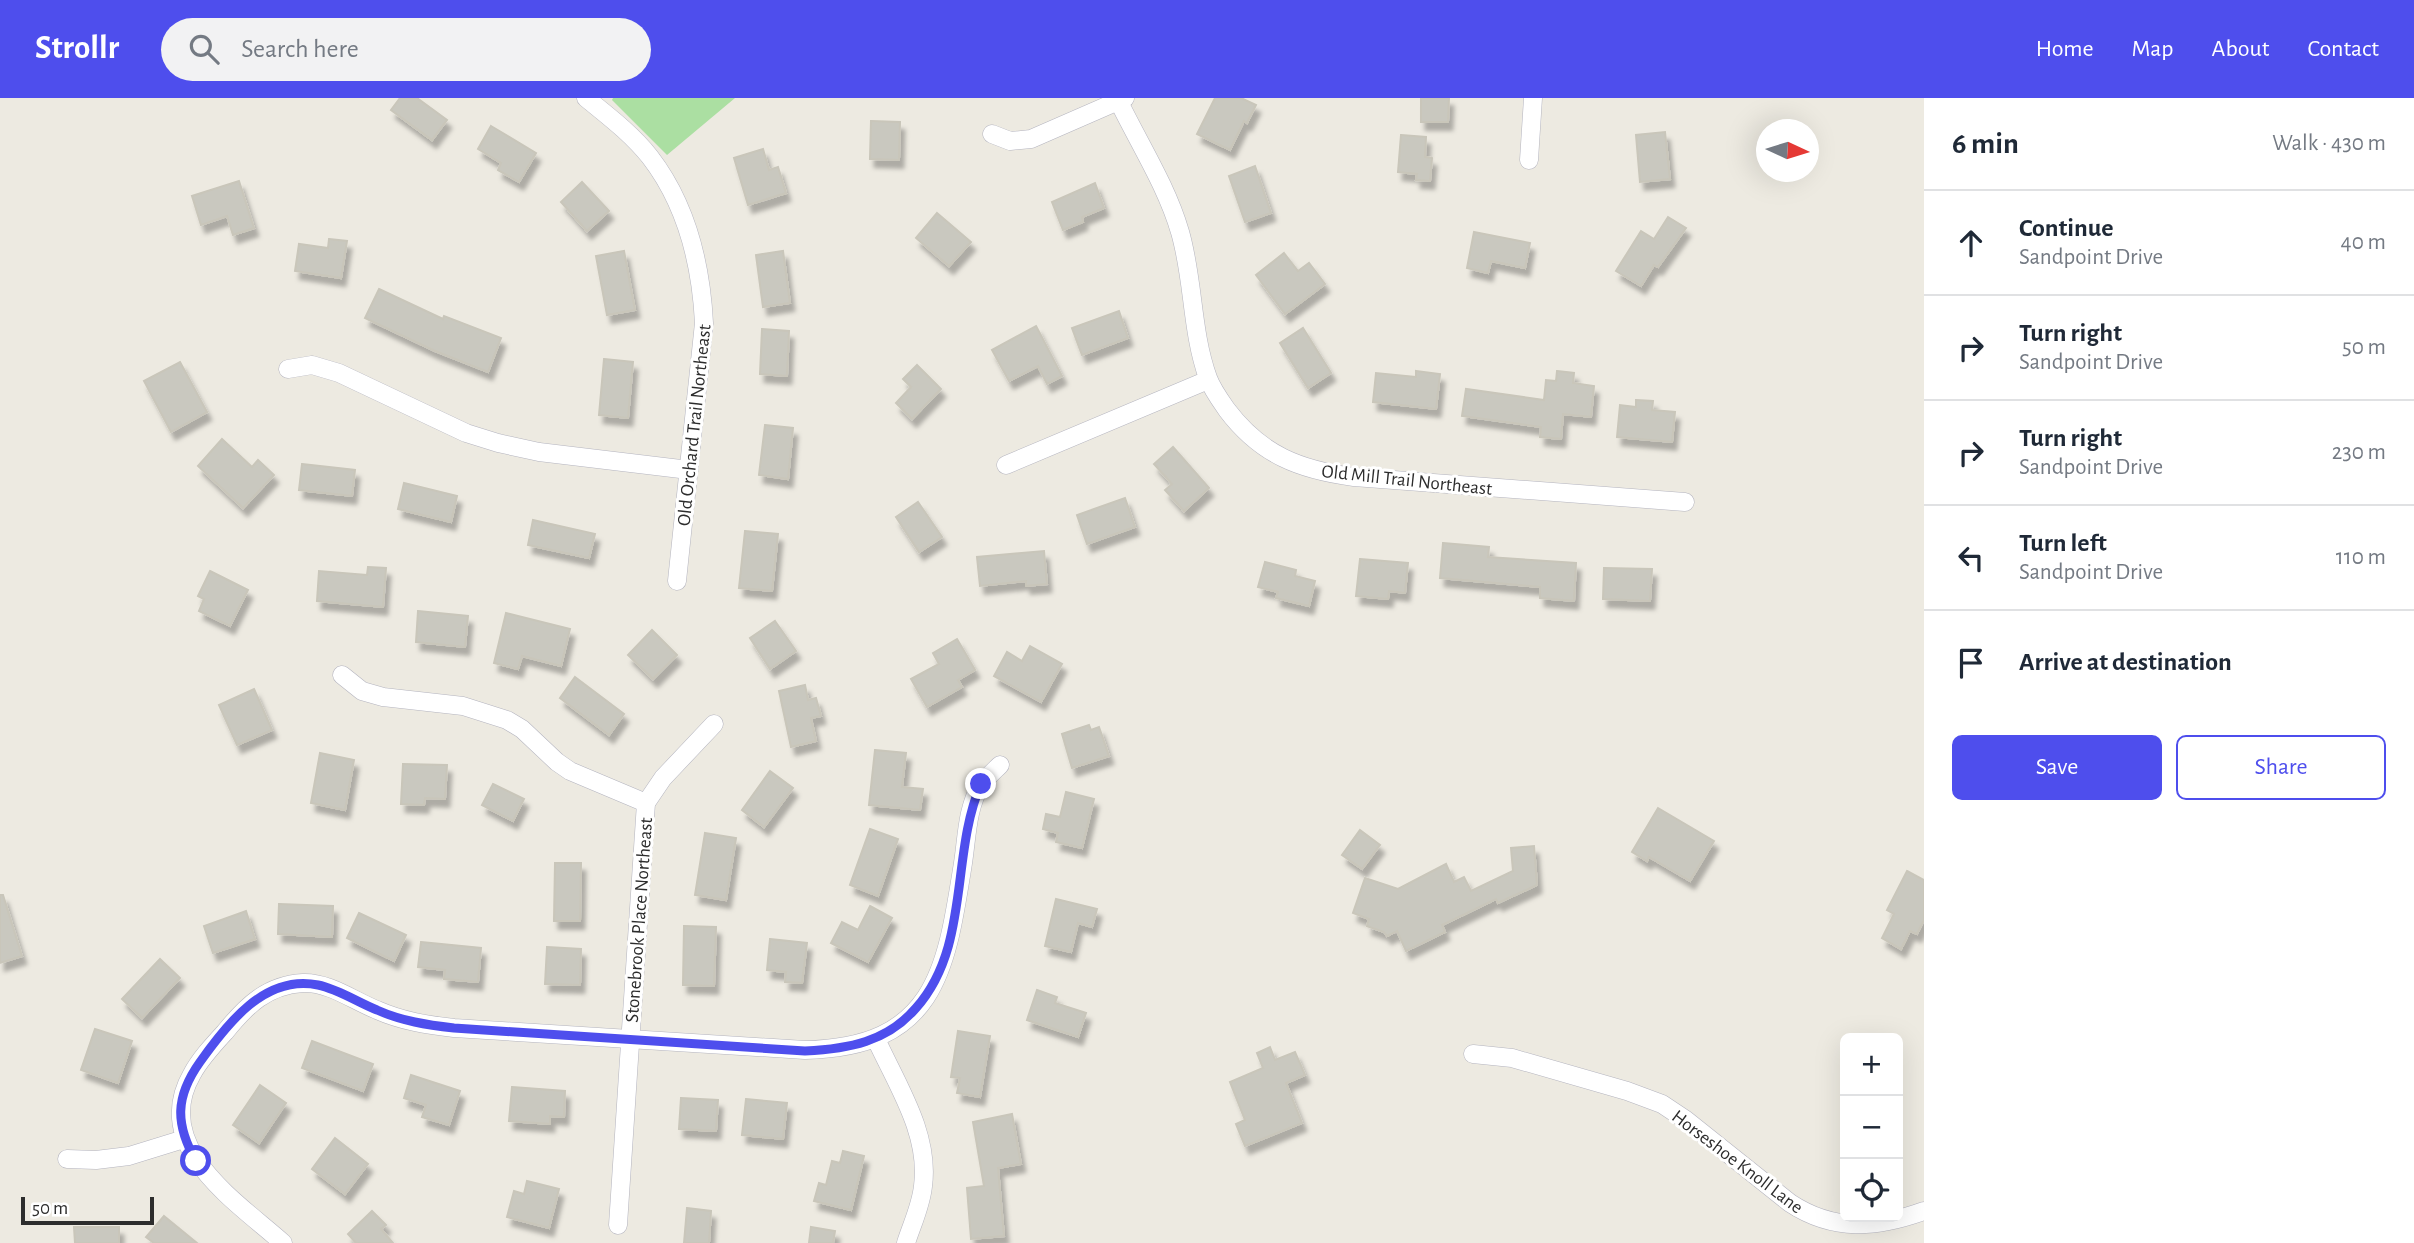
<!DOCTYPE html>
<meta charset="utf-8">
<style>
body{margin:0;font-family:"Alegreya Sans",sans-serif;background:#f2f2f3;color:#1f2937}
.controls{position:absolute;right:21px;bottom:21px;display:grid;overflow:hidden;border-radius:10px;box-shadow:0 7px 28px #0002}
.controls button{width:63px;height:63px;display:grid;place-items:center;padding:0;border:0;border-bottom:2px solid #e0e1e3;background:#fff;color:#1f2937;font:35px sans-serif}
.compass{position:absolute;left:1756px;top:21px;width:63px;height:63px;border-radius:50%;background:#fff;box-shadow:0 7px 28px #0002;rotate:94deg}
.scale{position:absolute;left:21px;bottom:18px;width:133px;box-sizing:border-box;padding-left:7px;border:4px solid #2d2d2d;border-top:0;font-size:19px;line-height:24px;white-space:nowrap;color:#2d2d2d;-webkit-text-stroke:5px #fff;paint-order:stroke}
.stop{position:absolute;width:21px;height:21px;margin:-16px;border:5px solid #4e4eed;border-radius:50%;background:#fff}
.stop.end{background:#4e4eed;border-color:#fff;box-shadow:0 2px 7px #0008}
.list{margin:0;padding:0;list-style:none}
h2{display:flex;justify-content:space-between;align-items:center;height:91px;margin:0;padding:0 28px;font-size:30px}
h2 small{font-size:23px;font-weight:400;color:#747a83}
.list li{display:grid;grid-template-columns:46px 1fr auto;gap:21px;align-items:center;box-sizing:border-box;height:105px;padding:0 28px;border-top:2px solid #e0e1e3}
.list b{display:block;font-size:26px;white-space:nowrap}
.list p{margin:0;font-size:23px;white-space:nowrap;color:#747a83}
.list em{font-size:23px;font-style:normal;color:#747a83}
.actions{display:flex;gap:14px;padding:21px 28px}
.actions a{flex:1;padding:16px 0;border:2px solid #4e4eed;border-radius:10px;text-align:center;font-size:24px;color:#4e4eed}
.actions .main{background:#4e4eed;color:#fff}
.icon{flex:none;width:38px;height:38px;fill:none;stroke:currentColor;stroke-width:2;stroke-linecap:round;stroke-linejoin:round}
.map{position:relative;flex:none;width:1924px;height:1145px;overflow:hidden}
header{display:flex;align-items:center;gap:42px;box-sizing:border-box;height:98px;padding:0 35px;background:#4e4eed;color:#fff}
header strong{font-size:33px}
nav{display:flex;gap:38px;margin-inline-start:auto;font-size:24px}
.search{width:490px;height:63px;background:#f2f2f3;display:flex;align-items:center;gap:18px;box-sizing:border-box;padding:0 24px;border-radius:38px;color:#747a83;font-size:26px}
main{display:flex}
aside{flex:1;background:#fff}
.map>svg:first-child{display:block}
.green{fill:#abdfa2}
.building{fill:#c9c8bf;stroke:#c9c6ba;stroke-width:2;filter:url(#shadow)}
.lines{fill:none;stroke-linecap:round;stroke-linejoin:round}
.street-casing{stroke:#b4b4bf;stroke-width:19}
.street{stroke:#fff;stroke-width:18}
.route{stroke:#4e4eed;stroke-width:9}
.labels{text-anchor:middle;stroke-width:6;stroke-linejoin:round;paint-order:stroke}
.street-label{font-size:19px;fill:#2d2d2d;stroke:#fff}
</style>
<header>
<strong>Strollr</strong>
<div class="search"><svg class="icon" aria-label="search" viewBox="0 0 24 24"><circle cx="10" cy="10" r="6"/><path d="M15 15l6 6"/></svg>Search here</div>
<nav><a>Home</a><a>Map</a><a>About</a><a>Contact</a></nav>
</header>
<main>
<div class="map">
<svg width="1924" height="1145" viewBox="0 0 1924 1145">
<defs>
<filter id="shadow"><feDropShadow dx="4.5" dy="8" stdDeviation="2" flood-color="#0004"/></filter>
</defs>
<rect width="100%" height="100%" fill="#edeae1"/>
<polygon class="green" points="613,0 735,0 667,57 612,2"/>
<g class="building">
<polygon points="400,0 417,0 447,22 432,42 391,12"/>
<polygon points="1215,0 1241,0 1256,7 1247,25 1244,23 1230,52 1197,36"/>
<polygon points="1421,0 1449,0 1448,24 1421,24"/>
<polygon points="871,23 900,24 899,62 870,61"/>
<polygon points="491,28 536,55 519,84 498,72 501,65 478,51"/>
<polygon points="1665,34 1670,81 1640,84 1636,37"/>
<polygon points="1401,37 1426,39 1425,59 1432,60 1430,83 1416,82 1417,76 1398,74"/>
<polygon points="763,51 769,72 778,69 786,95 748,107 734,60"/>
<polygon points="1255,68 1271,115 1245,124 1229,78"/>
<polygon points="239,83 254,130 233,137 227,118 201,127 192,98"/>
<polygon points="582,84 609,113 587,133 561,104"/>
<polygon points="1095,85 1104,110 1082,119 1083,124 1063,132 1052,104"/>
<polygon points="937,115 971,144 949,168 916,140"/>
<polygon points="1668,119 1686,130 1658,169 1654,167 1641,188 1616,173 1641,133 1654,141"/>
<polygon points="1474,134 1530,145 1525,170 1491,163 1488,175 1467,170"/>
<polygon points="329,141 347,143 341,180 295,173 299,146 328,150"/>
<polygon points="624,153 635,212 607,217 596,158"/>
<polygon points="783,153 790,205 763,209 756,157"/>
<polygon points="1284,155 1298,173 1309,165 1325,186 1285,216 1256,177"/>
<polygon points="379,191 443,221 444,218 501,240 488,274 435,253 365,220"/>
<polygon points="1119,213 1128,240 1082,257 1072,230"/>
<polygon points="1036,228 1062,278 1047,286 1038,268 1009,283 992,252"/>
<polygon points="1303,230 1331,275 1308,290 1280,245"/>
<polygon points="762,231 789,233 787,278 760,276"/>
<polygon points="604,261 633,264 628,320 599,317"/>
<polygon points="180,264 207,314 171,334 144,283"/>
<polygon points="917,267 941,291 912,321 896,305 911,289 903,281"/>
<polygon points="1416,273 1440,276 1436,311 1373,304 1376,275 1416,279"/>
<polygon points="1557,273 1574,275 1573,285 1594,288 1591,319 1563,316 1561,341 1540,339 1541,329 1462,318 1466,291 1544,302 1546,282 1556,283"/>
<polygon points="1636,302 1653,303 1652,312 1675,314 1672,344 1617,339 1620,307 1636,309"/>
<polygon points="765,327 793,330 788,381 759,377"/>
<polygon points="222,341 252,369 258,362 274,377 243,410 198,368"/>
<polygon points="1173,349 1209,390 1184,413 1165,392 1172,386 1154,366"/>
<polygon points="302,366 355,372 352,398 299,392"/>
<polygon points="404,385 457,398 451,424 398,411"/>
<polygon points="1125,400 1135,429 1087,446 1077,417"/>
<polygon points="918,404 942,439 919,454 896,419"/>
<polygon points="533,422 595,436 589,460 528,447"/>
<polygon points="745,433 778,436 772,493 739,490"/>
<polygon points="1443,445 1489,449 1488,459 1576,465 1574,503 1540,500 1540,489 1440,480"/>
<polygon points="1044,453 1047,486 1026,488 1026,483 980,488 977,459"/>
<polygon points="1360,461 1408,465 1405,495 1389,493 1388,501 1356,498"/>
<polygon points="1265,464 1296,472 1295,478 1315,483 1309,508 1276,500 1278,494 1258,489"/>
<polygon points="368,469 386,470 383,509 317,503 319,473 367,477"/>
<polygon points="1604,470 1652,471 1650,503 1603,501"/>
<polygon points="210,473 248,492 230,528 199,513 204,501 198,498"/>
<polygon points="418,513 468,518 465,549 416,544"/>
<polygon points="506,515 570,531 561,568 522,558 518,571 494,565"/>
<polygon points="775,523 796,553 770,571 750,540"/>
<polygon points="652,532 677,557 653,581 628,557"/>
<polygon points="957,541 975,572 958,582 962,589 927,609 911,581 939,566 933,555"/>
<polygon points="1030,548 1062,566 1041,604 994,578 1007,554 1022,563"/>
<polygon points="575,579 624,616 609,637 560,600"/>
<polygon points="805,587 808,602 816,600 821,618 811,620 816,643 791,649 779,593"/>
<polygon points="254,591 272,632 237,647 219,607"/>
<polygon points="1089,627 1091,632 1099,629 1109,658 1072,670 1062,636"/>
<polygon points="875,652 906,655 902,689 923,691 920,712 869,707"/>
<polygon points="320,655 354,662 345,712 311,705"/>
<polygon points="403,666 447,667 445,701 425,700 424,707 401,706"/>
<polygon points="770,673 793,690 764,729 742,712"/>
<polygon points="493,686 524,701 513,723 482,707"/>
<polygon points="1066,694 1094,701 1082,750 1056,744 1058,735 1043,731 1046,716 1060,719"/>
<polygon points="1658,710 1714,743 1690,783 1649,759 1647,763 1632,754"/>
<polygon points="870,731 898,741 878,798 850,787"/>
<polygon points="1360,732 1380,747 1362,771 1342,757"/>
<polygon points="705,735 736,740 726,802 695,797"/>
<polygon points="1534,748 1537,787 1498,805 1496,801 1442,827 1445,834 1406,853 1397,833 1387,838 1384,834 1367,828 1369,821 1353,815 1365,780 1398,791 1446,766 1454,784 1464,779 1471,793 1513,773 1511,750"/>
<polygon points="555,765 581,765 580,823 554,823"/>
<polygon points="1907,773 1924,782 1924,822 1917,836 1910,833 1901,851 1882,840 1894,816 1887,812"/>
<polygon points="0,797 3,797 22,858 0,865"/>
<polygon points="1056,801 1097,811 1092,829 1078,825 1071,854 1045,848"/>
<polygon points="279,806 333,808 332,839 278,836"/>
<polygon points="870,808 892,820 868,864 831,845 842,824 858,832"/>
<polygon points="246,813 255,841 213,855 204,828"/>
<polygon points="359,815 406,837 394,863 347,840"/>
<polygon points="684,828 716,829 714,888 683,887"/>
<polygon points="770,841 807,845 802,885 785,884 786,874 767,872"/>
<polygon points="421,844 481,850 478,884 444,881 445,872 418,869"/>
<polygon points="547,849 581,851 580,887 545,886"/>
<polygon points="160,861 180,880 142,920 122,901"/>
<polygon points="1037,892 1057,899 1055,905 1086,915 1078,939 1027,922"/>
<polygon points="95,931 132,943 118,985 81,972"/>
<polygon points="958,933 990,938 980,999 957,995 960,980 951,979"/>
<polygon points="312,943 373,966 363,993 302,970"/>
<polygon points="1270,949 1275,962 1295,954 1305,977 1286,985 1302,1025 1245,1048 1236,1026 1245,1022 1230,984 1263,970 1257,955"/>
<polygon points="411,977 460,993 449,1027 422,1019 426,1007 404,1000"/>
<polygon points="260,987 286,1005 259,1045 233,1027"/>
<polygon points="512,989 565,993 564,1019 550,1018 550,1026 509,1023"/>
<polygon points="681,1000 718,1002 716,1033 679,1031"/>
<polygon points="746,1001 787,1005 783,1041 742,1037"/>
<polygon points="1012,1016 1021,1066 998,1070 1004,1138 971,1141 967,1090 984,1088 973,1024"/>
<polygon points="335,1040 368,1066 345,1096 312,1071"/>
<polygon points="843,1053 864,1058 851,1112 814,1103 819,1085 826,1087 832,1063 840,1065"/>
<polygon points="527,1083 559,1091 549,1130 507,1119 514,1093 524,1096"/>
<polygon points="687,1110 711,1113 709,1145 684,1145"/>
<polygon points="372,1113 386,1127 381,1131 393,1145 356,1145 348,1136"/>
<polygon points="164,1118 197,1145 154,1145 146,1139"/>
<polygon points="74,1129 119,1129 119,1145 75,1145"/>
<polygon points="811,1129 835,1133 833,1145 809,1145"/>
</g>
<g class="lines">
<g class="street-casing">
<g id="street">
<path d="M586 0C608 18 632 36 650 59 687 107 701 166 704 225L677 483"/>
<path d="M1119 4C1140 47 1167 89 1180 134 1194 182 1191 233 1208 280 1212 291 1220 302 1227 312 1261 357 1300 372 1354 379L1685 404"/>
<polyline points="992,36 1010,43 1031,41 1125,0"/>
<polyline points="1529,62 1533,0"/>
<polyline points="288,271 312,267 339,275 466,335 498,345 539,354 689,372"/>
<polyline points="1006,367 1208,282"/>
<polyline points="342,577 362,593 383,599 463,608 507,622 522,631 557,664 570,673 646,705"/>
<path d="M876 941C897 987 930 1036 923 1088 921 1108 912 1126 906 1145"/>
<path d="M1473 956 1512 960 1627 993 1662 1006 1686 1022 1790 1105C1834 1134 1877 1130 1924 1113"/>
<polyline points="67,1061 96,1062 129,1058 184,1041"/>
<polyline points="618,1127 646,705 663,680 714,626"/>
<path d="M283 1145C236 1103 150 1049 192 976 200 961 213 947 225 934 246 908 267 887 303 885 329 884 354 903 377 912 402 923 427 927 454 930L805 952C936 949 946 873 963 765 967 739 967 709 981 687 986 680 994 673 1000 667"/>
</g>
</g>
<use href="#street" class="street"/>
</g>
<g class="lines">
<path class="route" d="M196 1063C175 1026 175 999 200 964 227 926 265 876 318 887 338 891 357 904 377 912 402 923 427 927 454 930L805 953C848 951 887 944 916 910 971 848 950 757 981 686"/>
</g>
<g class="labels">
<g class="street-label">
<text transform="translate(693 327) rotate(-84)" y="7">Old Orchard Trail Northeast</text>
<text transform="translate(1407 381) rotate(6)" y="7">Old Mill Trail Northeast</text>
<text transform="translate(638 822) rotate(-86)" y="7">Stonebrook Place Northeast</text>
<text transform="translate(1738 1063) rotate(37)" y="7">Horseshoe Knoll Lane</text>
</g>
</g>
</svg>
<div class="controls">
<button>+</button>
<button>−</button>
<button><svg class="icon" aria-label="locate" viewBox="0 0 24 24"><circle cx="12" cy="12" r="6"/><path d="M12 2v4M12 18v4M2 12h4M18 12h4"/></svg></button>
</div>
<svg class="compass" viewBox="-18 -18 36 36"><path d="M0-13l5 13h-10z" fill="#e53935"/><path d="M0 13l5-13h-10z" fill="#747a83"/></svg>
<div class="scale">50 m</div>
<div class="stop" style="left:196px;top:1063px"></div>
<div class="stop end" style="left:981px;top:686px"></div>
</div>
<aside>
<h2>6 min<small>Walk · 430 m</small></h2>
<ul class="list">
<li><svg class="icon" aria-label="ahead" viewBox="0 0 24 24"><path d="M12 20V5M6 11l6-6 6 6"/></svg><div><b>Continue</b><p>Sandpoint Drive</p></div><em>40 m</em></li>
<li><svg class="icon" aria-label="right" viewBox="0 0 24 24"><path d="M7 20v-9h11M14 6l5 5-5 5"/></svg><div><b>Turn right</b><p>Sandpoint Drive</p></div><em>50 m</em></li>
<li><svg class="icon" aria-label="right" viewBox="0 0 24 24"><path d="M7 20v-9h11M14 6l5 5-5 5"/></svg><div><b>Turn right</b><p>Sandpoint Drive</p></div><em>230 m</em></li>
<li><svg class="icon" aria-label="left" viewBox="0 0 24 24"><path d="M17 20v-9H6M10 6l-5 5 5 5"/></svg><div><b>Turn left</b><p>Sandpoint Drive</p></div><em>110 m</em></li>
<li><svg class="icon" aria-label="arrive" viewBox="0 0 24 24"><path d="M6 21V4h12l-3 4 3 4H6"/></svg><div><b>Arrive at destination</b></div></li>
</ul>
<div class="actions"><a class="main">Save</a><a>Share</a></div>
</aside>
</main>
